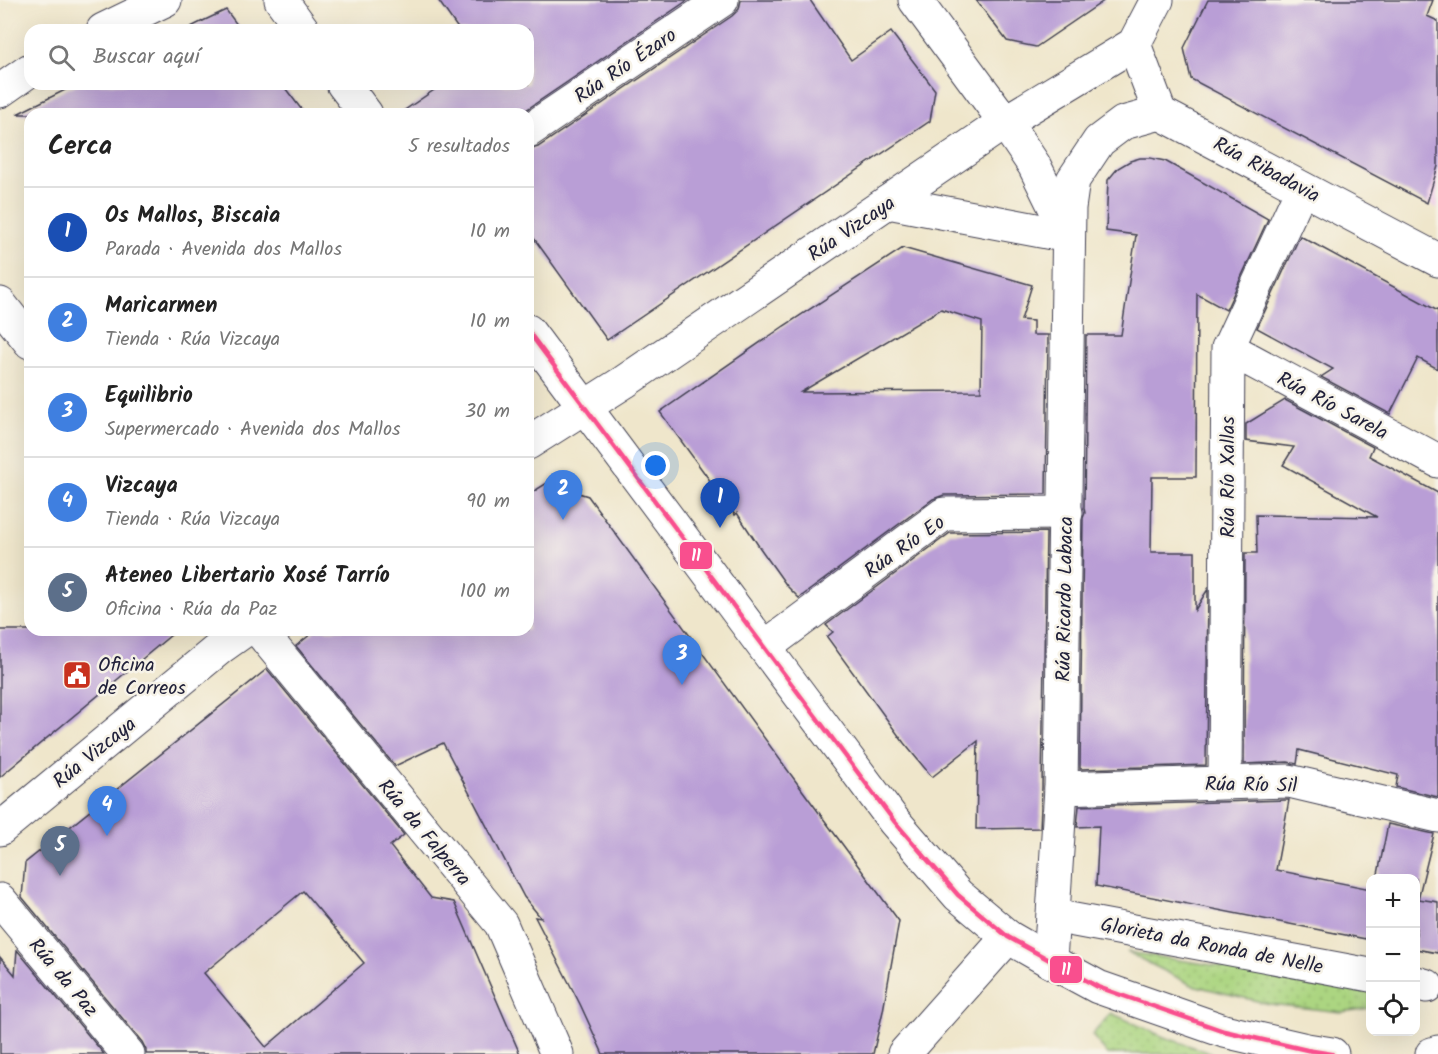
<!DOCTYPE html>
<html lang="es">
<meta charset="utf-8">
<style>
body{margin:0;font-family:Kalam,sans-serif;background:#f2f2f2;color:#222}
.controls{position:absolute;right:18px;bottom:18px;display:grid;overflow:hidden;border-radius:12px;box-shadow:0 6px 24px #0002}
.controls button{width:54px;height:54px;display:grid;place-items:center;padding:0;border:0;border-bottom:2px solid #e0e0e0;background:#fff;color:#222;font:30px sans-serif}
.you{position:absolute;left:656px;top:466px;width:21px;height:21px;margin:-15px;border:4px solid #fff;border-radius:50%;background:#1a73e8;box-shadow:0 0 0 9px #1a73e833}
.badge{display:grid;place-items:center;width:39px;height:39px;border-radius:50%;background:#db2777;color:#fff;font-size:20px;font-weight:700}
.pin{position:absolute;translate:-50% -50px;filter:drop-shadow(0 2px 3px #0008)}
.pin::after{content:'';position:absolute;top:32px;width:21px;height:18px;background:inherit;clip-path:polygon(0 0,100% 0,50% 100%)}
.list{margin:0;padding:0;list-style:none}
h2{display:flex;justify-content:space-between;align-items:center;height:78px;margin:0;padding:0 24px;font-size:26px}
h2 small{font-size:20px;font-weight:400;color:#767676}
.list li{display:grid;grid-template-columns:39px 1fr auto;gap:18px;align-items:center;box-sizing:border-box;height:90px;padding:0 24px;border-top:2px solid #e0e0e0}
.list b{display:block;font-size:22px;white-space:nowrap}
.list p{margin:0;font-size:20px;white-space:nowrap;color:#767676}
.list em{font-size:20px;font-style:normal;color:#767676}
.icon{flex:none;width:33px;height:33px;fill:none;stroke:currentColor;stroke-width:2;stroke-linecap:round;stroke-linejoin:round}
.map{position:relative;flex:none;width:1438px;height:1054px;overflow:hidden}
.search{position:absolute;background:#fff;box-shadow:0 6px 24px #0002;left:24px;top:24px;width:510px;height:66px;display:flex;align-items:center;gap:15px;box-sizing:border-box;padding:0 21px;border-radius:18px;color:#767676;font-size:22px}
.panel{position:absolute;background:#fff;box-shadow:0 6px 24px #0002;left:24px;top:108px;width:510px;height:528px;border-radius:18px}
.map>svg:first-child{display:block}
.built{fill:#eed0e7}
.grass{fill:url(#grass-dots);stroke:#677c5e;stroke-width:1.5}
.building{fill:#b99ed6;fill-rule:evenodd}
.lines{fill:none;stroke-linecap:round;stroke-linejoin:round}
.pedestrian-casing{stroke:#413f51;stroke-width:34}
.minor-casing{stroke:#413f51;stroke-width:35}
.tertiary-casing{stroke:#413f51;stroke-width:35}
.pedestrian{stroke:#fff;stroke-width:32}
.minor{stroke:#fff;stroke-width:33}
.tertiary{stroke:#fff;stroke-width:33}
.bus-1-casing{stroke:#f7f3e8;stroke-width:9}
.bus-1{stroke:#f94f8e;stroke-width:4.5}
.labels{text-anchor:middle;stroke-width:5;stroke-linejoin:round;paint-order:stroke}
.street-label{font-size:20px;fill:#22223b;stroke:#f7f3e8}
.poi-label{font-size:20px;fill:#22223b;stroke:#f7f3e8;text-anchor:start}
.line-badge{stroke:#f7f3e8;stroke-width:2}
.badge-label{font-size:16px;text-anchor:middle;font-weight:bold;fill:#fff}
</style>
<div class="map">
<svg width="1438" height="1054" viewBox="0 0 1438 1054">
<defs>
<pattern id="grass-dots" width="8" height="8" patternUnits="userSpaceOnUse" patternTransform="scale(1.5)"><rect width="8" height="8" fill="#acd581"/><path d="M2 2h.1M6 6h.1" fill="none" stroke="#94b770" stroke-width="1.8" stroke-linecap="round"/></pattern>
</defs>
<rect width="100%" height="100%" fill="#f7f3e8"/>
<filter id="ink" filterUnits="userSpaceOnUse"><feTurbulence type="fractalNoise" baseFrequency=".0167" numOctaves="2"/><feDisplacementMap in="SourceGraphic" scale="12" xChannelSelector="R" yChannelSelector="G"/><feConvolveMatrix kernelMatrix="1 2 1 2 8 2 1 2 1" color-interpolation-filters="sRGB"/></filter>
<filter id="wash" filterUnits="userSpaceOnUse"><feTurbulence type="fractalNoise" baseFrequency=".008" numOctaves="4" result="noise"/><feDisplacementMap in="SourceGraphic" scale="24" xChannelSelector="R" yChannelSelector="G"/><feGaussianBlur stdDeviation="1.35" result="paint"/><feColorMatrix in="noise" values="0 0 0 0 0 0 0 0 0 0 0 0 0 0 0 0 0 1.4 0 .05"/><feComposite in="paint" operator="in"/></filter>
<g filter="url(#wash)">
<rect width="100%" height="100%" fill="#efe6cb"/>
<polygon class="built" points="1438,166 1438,209 1427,203"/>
<g class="grass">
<polygon points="1127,952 1370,989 1370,1008 1341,1012 1269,1004 1192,985"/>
<polygon points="1111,1013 1164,1037 1214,1054 1107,1054 1092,1035"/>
</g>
<g id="blocks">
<g class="building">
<polygon points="438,0 688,0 520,114 399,114 443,84 528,84 528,30 459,30"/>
<polygon points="741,0 810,0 851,60 891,32 935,90 930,121 607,340 528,230 528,150 538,147 732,16 739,9"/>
<polygon points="976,0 1105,0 1036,47 1007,41"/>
<polygon points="1208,0 1433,0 1427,16 1438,21 1438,166 1427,203 1191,79 1184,48"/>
<polygon points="226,10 241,30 185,30 205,20"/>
<polygon points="77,84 282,84 305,114 17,114"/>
<polygon points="1140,158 1150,158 1165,161 1268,219 1226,310 1197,294 1196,477 1152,477 1151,552 1195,552 1195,610 1208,589 1206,765 1080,769 1083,518 1085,513 1084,508 1086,335 1121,335 1136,235 1106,231 1108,180 1118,168 1130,161"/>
<polygon points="1300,236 1438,311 1438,369 1418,358 1390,414 1321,377 1333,369 1257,328"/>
<path d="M903 248 1032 285 1021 320 1033 321V335H1048L1046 494 944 495 933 499 799 598 787 586 760 548 737 513 735 515 660 412 784 326ZM941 309 982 322 981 391 801 392Z"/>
<polygon points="1285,400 1373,447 1369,456 1438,493 1438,797 1396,787 1398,775 1299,750 1297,764 1288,762 1244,764 1245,553 1257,553 1256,515 1377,517 1283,465 1294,447 1246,441 1246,424"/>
<polygon points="547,483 588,496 797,783 899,921 883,1011 873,1054 603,1054 580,1004 535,917 541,918 524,897 443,743 395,766 296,646 316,630 528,630 528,495"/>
<polygon points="1046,532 1042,787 1040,828 976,829 978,741 932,777 904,743 827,637 833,632 826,625 950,533"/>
<polygon points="0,630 177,630 0,777"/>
<path d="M267 669 404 835 390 846 431 898 454 902 520 1054H146V1050L142 1042 22 897 25 863ZM303 891 364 963 266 1047 204 973Z"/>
<polygon points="1287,800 1289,800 1276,870 1371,889 1371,940 1096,886 1099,826 1077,827 1079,806"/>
<polygon points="1388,824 1434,834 1418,899 1438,902 1438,953 1416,949 1416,879 1377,879"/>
<polygon points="17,950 104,1054 0,1054 0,957 15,975"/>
</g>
</g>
</g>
<g filter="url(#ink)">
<use href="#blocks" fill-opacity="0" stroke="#413f51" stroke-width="1.5"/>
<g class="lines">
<g class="pedestrian-casing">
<polyline id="pedestrian" points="1228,348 1302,188"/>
</g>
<g class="minor-casing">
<g id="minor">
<polyline points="281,0 303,30"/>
<polyline points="915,0 1005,122 1034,165 1068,234"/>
<polyline points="103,30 165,0"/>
<polyline points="1134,44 1160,113 1438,260"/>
<polyline points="343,84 366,114"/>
<polyline points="0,91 30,70"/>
<polyline points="528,131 722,0"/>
<polyline points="888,202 1068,236"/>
<polyline points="0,304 30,342"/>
<polyline points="528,331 894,821 958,895 1008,937 1050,961 1098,987 1224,1031 1307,1050 1332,1054"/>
<polyline points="528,443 624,382 1005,122 1134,44 1157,0"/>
<polyline points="259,630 501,924 557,1054"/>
<polyline points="765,647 944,514 1066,513"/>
<polyline points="1225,782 1228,348 1438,461"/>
<polyline points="1061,788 1289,781 1438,816"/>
<polyline points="0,829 221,647 245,630"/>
<polyline points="0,900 128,1054"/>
<polyline points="1053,916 1370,975"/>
<polyline points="1050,961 1061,788 1069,208 1073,180 1099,141 1123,123 1160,113"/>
<polyline points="1416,983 1427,986"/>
<polyline points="904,1054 1008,937"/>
</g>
</g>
<g class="tertiary-casing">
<polyline id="tertiary" points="1432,1054 1438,1052"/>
</g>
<use href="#pedestrian" class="pedestrian"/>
<use href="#minor" class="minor"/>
<use href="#tertiary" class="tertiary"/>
<g class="bus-1-casing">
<polyline id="bus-1" points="528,331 894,821 958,895 1008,937 1098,987 1224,1031 1307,1050 1332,1054"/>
</g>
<use href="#bus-1" class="bus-1"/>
</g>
</g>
<defs>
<g id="civic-square" transform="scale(1.5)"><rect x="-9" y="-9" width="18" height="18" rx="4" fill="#c8321e" stroke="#f7f3e8"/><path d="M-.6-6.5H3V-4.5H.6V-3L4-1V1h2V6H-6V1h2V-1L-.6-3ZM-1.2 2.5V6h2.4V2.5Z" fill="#fff"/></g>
</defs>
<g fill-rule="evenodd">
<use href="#civic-square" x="77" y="675"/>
</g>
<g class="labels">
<g class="street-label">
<text transform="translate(625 65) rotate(-34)" y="7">Rúa Río Ézaro</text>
<text transform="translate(1267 169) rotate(28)" y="7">Rúa Ribadavia</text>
<text transform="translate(851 228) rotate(-34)" y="7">Rúa Vizcaya</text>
<text transform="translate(1333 405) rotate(28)" y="7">Rúa Río Sarela</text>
<text transform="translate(1227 477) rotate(-90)" y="7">Rúa Río Xallas</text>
<text transform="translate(904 546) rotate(-35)" y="7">Rúa Río Eo</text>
<text transform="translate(1064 599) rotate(-89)" y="7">Rúa Ricardo Labaca</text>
<text transform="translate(94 752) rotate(-39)" y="7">Rúa Vizcaya</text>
<text transform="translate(1251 784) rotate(1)" y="7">Rúa Río Sil</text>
<text transform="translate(425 832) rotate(50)" y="7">Rúa da Falperra</text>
<text transform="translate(1212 945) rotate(11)" y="7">Glorieta da Ronda de Nelle</text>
<text transform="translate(64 977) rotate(50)" y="7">Rúa da Paz</text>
</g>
<g class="poi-label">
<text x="98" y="671">Oficina<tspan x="98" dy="23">de Correos</tspan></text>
</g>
</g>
<g class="line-badge">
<rect x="679" y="541" width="34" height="29" rx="6" fill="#f94f8e"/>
<rect x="1049" y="955" width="34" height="29" rx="6" fill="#f94f8e"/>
</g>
<g class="badge-label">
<text x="696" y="561">11</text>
<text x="1066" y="975">11</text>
</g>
</svg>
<div class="controls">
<button>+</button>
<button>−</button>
<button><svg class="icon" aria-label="locate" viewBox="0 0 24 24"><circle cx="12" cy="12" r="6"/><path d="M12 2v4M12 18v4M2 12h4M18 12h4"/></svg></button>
</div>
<div class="you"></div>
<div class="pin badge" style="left:720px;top:528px;background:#1a4fb4">1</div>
<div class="pin badge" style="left:563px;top:520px;background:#3f7fe0">2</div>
<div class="pin badge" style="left:682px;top:685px;background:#3f7fe0">3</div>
<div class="pin badge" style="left:107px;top:836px;background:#3f7fe0">4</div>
<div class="pin badge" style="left:60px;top:876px;background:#5c6f8a">5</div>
<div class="search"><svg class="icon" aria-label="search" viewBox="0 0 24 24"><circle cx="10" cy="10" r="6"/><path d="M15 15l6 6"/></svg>Buscar aquí</div>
<section class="panel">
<h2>Cerca<small>5 resultados</small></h2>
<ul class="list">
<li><span class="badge" style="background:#1a4fb4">1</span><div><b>Os Mallos, Biscaia</b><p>Parada · Avenida dos Mallos</p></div><em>10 m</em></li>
<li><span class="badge" style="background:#3f7fe0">2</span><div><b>Maricarmen</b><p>Tienda · Rúa Vizcaya</p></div><em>10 m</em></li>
<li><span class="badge" style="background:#3f7fe0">3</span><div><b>Equilibrio</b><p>Supermercado · Avenida dos Mallos</p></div><em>30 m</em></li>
<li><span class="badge" style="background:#3f7fe0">4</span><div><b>Vizcaya</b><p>Tienda · Rúa Vizcaya</p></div><em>90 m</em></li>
<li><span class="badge" style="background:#5c6f8a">5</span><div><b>Ateneo Libertario Xosé Tarrío</b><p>Oficina · Rúa da Paz</p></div><em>100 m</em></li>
</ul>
</section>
</div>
